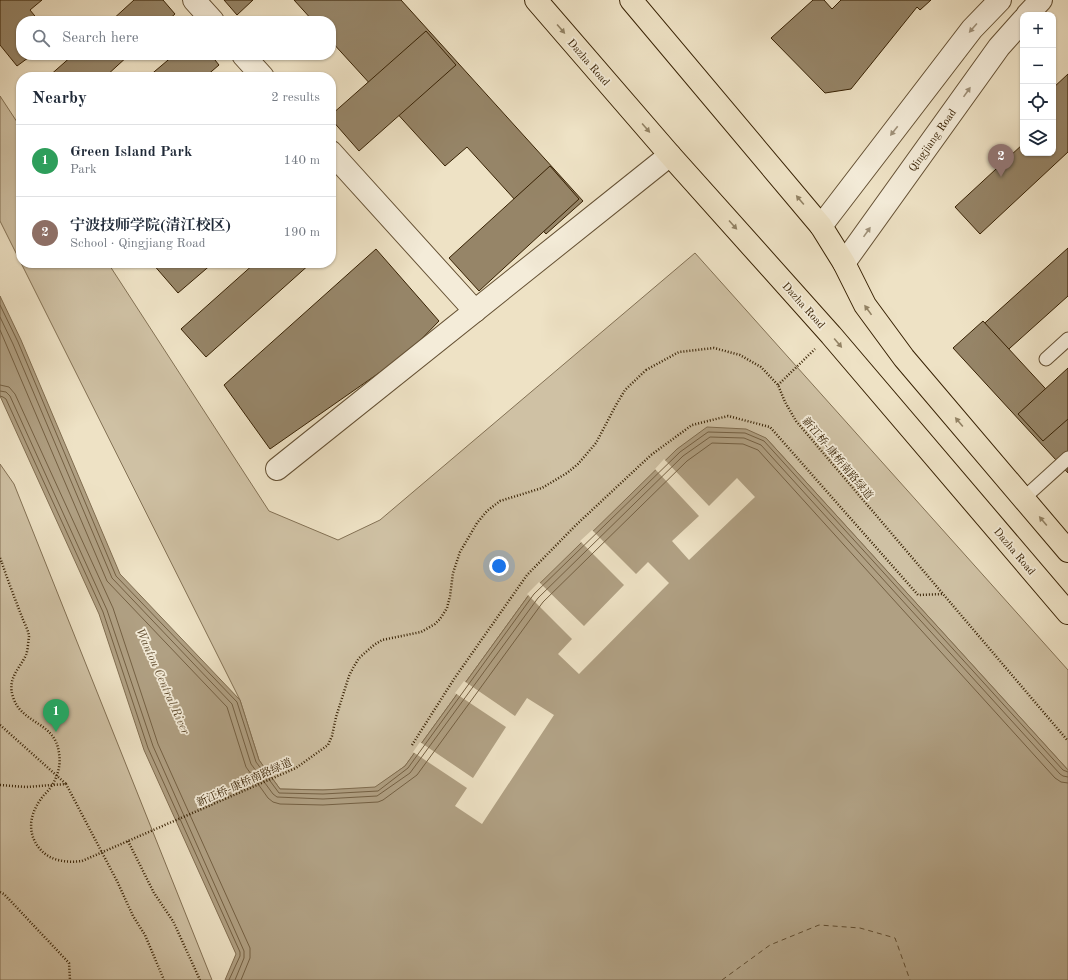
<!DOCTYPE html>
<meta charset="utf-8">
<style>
body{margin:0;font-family:"Old Standard TT","Noto Serif SC",serif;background:#f6f6f7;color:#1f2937}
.controls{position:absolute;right:12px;top:12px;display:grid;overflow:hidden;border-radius:8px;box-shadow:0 1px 3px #0004}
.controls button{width:36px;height:36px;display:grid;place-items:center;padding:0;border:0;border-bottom:1px solid #e0e1e3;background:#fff;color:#1f2937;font:20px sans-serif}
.you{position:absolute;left:499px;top:566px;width:14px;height:14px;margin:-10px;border:3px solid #fff;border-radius:50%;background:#1a73e8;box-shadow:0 0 0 6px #1a73e833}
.badge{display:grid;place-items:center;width:26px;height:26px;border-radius:50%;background:#b45309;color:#fff;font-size:13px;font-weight:700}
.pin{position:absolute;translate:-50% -33px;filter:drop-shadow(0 1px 2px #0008)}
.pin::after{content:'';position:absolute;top:21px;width:14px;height:12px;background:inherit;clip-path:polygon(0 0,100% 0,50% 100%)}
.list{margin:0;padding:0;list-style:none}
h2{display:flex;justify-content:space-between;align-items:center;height:52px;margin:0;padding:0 16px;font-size:17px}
h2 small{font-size:13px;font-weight:400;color:#747a83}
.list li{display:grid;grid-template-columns:26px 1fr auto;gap:12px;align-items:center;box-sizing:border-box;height:72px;padding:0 16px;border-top:1px solid #e0e1e3}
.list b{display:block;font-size:15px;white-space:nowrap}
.list p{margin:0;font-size:13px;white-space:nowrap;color:#747a83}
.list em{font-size:13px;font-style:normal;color:#747a83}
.icon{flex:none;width:22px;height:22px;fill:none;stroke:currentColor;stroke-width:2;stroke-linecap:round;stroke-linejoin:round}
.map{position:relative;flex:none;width:1068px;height:980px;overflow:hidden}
.search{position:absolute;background:#fff;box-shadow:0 1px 3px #0004;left:16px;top:16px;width:320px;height:44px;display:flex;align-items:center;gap:10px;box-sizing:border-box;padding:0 14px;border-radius:16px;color:#747a83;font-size:15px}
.panel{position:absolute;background:#fff;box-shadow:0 1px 3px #0004;left:16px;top:72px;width:320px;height:196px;border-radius:16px}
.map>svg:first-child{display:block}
.green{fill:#cfc1a4;stroke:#837154}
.water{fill:#b0a083;stroke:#806d50}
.pier{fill:#eee2c5}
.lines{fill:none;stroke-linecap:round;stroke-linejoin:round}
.shore{stroke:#746043;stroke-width:1}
.ferry{stroke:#614d30;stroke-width:1;stroke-dasharray:5 4;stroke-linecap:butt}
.building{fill:#968568;stroke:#372103}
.service-casing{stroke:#655134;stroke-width:15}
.minor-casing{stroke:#655134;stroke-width:24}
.tertiary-casing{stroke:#655134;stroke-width:24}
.primary-casing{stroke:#372103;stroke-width:24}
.path{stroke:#372103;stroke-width:2.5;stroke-dasharray:1 2;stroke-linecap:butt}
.service{stroke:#f4ecd9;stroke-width:13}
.minor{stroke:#f4ecd9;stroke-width:22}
.tertiary{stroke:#f4ecd9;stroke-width:22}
.primary{stroke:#eee2c5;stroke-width:22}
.path-bridge{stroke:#372103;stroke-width:2.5;stroke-dasharray:1 2;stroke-linecap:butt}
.oneway{fill:#9f9179}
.oneway2{fill:#928264}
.labels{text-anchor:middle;stroke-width:3.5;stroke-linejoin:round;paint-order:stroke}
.street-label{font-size:11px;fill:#372103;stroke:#f4ecd9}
.water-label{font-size:12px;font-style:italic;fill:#614d30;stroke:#f4ecd9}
</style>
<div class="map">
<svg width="1068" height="980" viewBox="0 0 1068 980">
<rect width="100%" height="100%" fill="#eee2c5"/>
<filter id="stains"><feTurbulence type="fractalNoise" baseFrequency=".005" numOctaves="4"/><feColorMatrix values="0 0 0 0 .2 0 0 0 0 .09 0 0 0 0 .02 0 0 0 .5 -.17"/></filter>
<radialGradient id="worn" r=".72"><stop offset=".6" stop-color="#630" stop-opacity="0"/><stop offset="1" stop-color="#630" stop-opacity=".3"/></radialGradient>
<g class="green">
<polygon points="0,96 21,128 21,263 0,221"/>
<polygon points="695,253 1068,670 1068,770 766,438 531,592 405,766 375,788 323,790 280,789 259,760 240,700 21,263 108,263 269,511 338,540 380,520"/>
<polygon points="0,464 14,484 212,980 0,980"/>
</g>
<polygon class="water" points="0,296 21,340 120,574 240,700 259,760 280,789 323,790 375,787 405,766 531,592 677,449 707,427 746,429 766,438 1068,770 1068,980 225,980 236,954 144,750 99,614 0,396"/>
<g class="pier">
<polygon points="664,459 709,506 737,478 755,497 689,560 672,541 699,516 655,469"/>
<polygon points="592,530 636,574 648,562 669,583 579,674 558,654 572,639 527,594 539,582 584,626 624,585 580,541"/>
<polygon points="464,681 515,716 527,698 554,715 482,824 455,806 467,788 413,752 420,742 473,778 506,727 455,693"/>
</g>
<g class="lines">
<g class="shore">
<polyline points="0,305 18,342 116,576 237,702 256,762 279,793 323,794 378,791 408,768 534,594 680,452 708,432 745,433 764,441 1063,770 1068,772"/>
<polyline points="0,317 13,344 112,578 232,704 251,764 273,794 277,797 323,799 377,796 410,773 538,598 683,456 710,437 744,438 761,445 1060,774 1063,776 1068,777"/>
<polyline points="0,330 107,581 227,707 246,767 268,798 273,802 280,804 323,805 378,802 383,800 417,775 543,602 687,461 712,443 743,444 758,450 1055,778 1061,782 1068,783"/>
<polyline points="0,385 9,387 15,394 113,608 158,744 250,948 250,958 241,980"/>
<polyline points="0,391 6,392 10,396 107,610 153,746 244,951 244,958 235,980"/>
<polyline points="0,396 3,397 6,399 103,612 148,748 240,952 240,956 229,980"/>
</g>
<polyline class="ferry" points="722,980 770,945 819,925 860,928 895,938 910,980"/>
</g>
<g class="building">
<polygon points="0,0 42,0 30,10 39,21 21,21 21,55 32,55 17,66 0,45"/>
<polygon points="134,0 163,0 175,14 167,21 111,21"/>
<polygon points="224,0 253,0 237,15"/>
<polygon points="294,0 401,0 583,201 546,234 467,147 445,166 331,41 331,21 313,21"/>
<polygon points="813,0 824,0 832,9 841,0 931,0 920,10 917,7 851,89 825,93 771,38"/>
<polygon points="426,31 456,65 359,151 331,119 331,115"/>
<polygon points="73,55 129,55 105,77 48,77"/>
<polygon points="174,55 211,55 219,65 205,77 148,77"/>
<polygon points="1068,74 1068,152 980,234 955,207 1023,144 1023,153 1053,153 1053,88"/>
<polygon points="550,166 579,199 479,291 449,258"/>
<polygon points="1068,248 1068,296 981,374 957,348"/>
<polygon points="376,249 439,321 409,352 270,449 224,385"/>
<polygon points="152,263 213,263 178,293"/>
<polygon points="255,263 311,263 206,357 181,329"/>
<polygon points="983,321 1068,413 1068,473 953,348"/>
<polygon points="1068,368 1068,419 1043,441 1018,414"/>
</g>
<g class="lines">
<g class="service-casing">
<g id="service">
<polyline points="1046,359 1068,339"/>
<polyline points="1024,498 1068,458"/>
</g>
</g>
<g class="minor-casing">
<g id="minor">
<polyline points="194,0 213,21"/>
<polyline points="243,55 263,77"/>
<polyline points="331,152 475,311"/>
<polyline points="277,469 670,155"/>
</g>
</g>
<g class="tertiary-casing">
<g id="tertiary">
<polyline points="1027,15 1041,0"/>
<polyline points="821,226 972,29 1000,0"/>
<polyline points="844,263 999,47 1023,20"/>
</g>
</g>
<g class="primary-casing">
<g id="primary">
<polyline points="536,0 670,155 831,335 1068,613"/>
<polyline points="631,0 821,226 844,263 865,305 904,358 1068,551"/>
</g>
</g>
<g class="path">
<polyline points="646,370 679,352 714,348 740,355 761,367 778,385 785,402 796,421 1068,741"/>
<polyline points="778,385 815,349"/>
<polyline points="0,558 2,563"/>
<polyline points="0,725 66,784"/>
<polyline points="412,745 454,679 527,575 576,525 651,455 692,425 728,416 770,427 918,595 943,594"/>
<polyline points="0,785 26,787 66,784 117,881 133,916 145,935 164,980"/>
<polyline points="128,841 154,893 173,921 200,980"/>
<polyline points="0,892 4,894 69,963 70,980"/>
</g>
<use href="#service" class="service"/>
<use href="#minor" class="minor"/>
<use href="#tertiary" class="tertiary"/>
<use href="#primary" class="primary"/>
<path class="path-bridge" d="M2 563C8 581 15 599 22 617 24 623 29 631 29 637 28 642 28 650 26 655 19 670 7 678 13 697 22 725 55 721 59 753 61 764 58 776 52 785 49 791 44 794 41 799 29 815 27 834 40 849 50 861 67 863 82 861L296 768 328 745 332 736 336 717 349 676 353 668 359 658 374 645 382 640 421 632 435 624 440 619 447 608 450 596 453 573 460 552 477 523 487 511 500 501 542 488 567 473 578 464 596 443 616 405 625 390 646 370"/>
</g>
<defs><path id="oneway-solid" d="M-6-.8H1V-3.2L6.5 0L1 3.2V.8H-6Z"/></defs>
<g class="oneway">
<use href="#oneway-solid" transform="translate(973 28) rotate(131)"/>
<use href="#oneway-solid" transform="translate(967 92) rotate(-55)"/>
<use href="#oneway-solid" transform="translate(894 131) rotate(128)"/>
<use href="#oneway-solid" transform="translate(867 232) rotate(-55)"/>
</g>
<g class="oneway2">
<use href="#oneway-solid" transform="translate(561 29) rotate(49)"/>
<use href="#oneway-solid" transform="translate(646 128) rotate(49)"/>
<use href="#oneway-solid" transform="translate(800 200) rotate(-130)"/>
<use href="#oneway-solid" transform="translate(733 225) rotate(48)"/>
<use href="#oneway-solid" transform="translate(868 310) rotate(-126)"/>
<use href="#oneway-solid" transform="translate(838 343) rotate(50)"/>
<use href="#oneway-solid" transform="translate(959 422) rotate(-130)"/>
<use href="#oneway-solid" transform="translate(1043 521) rotate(-130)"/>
</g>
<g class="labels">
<g class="street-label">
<text transform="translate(589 62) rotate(49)" y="4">Dazha Road</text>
<text transform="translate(932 140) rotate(-55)" y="4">Qingjiang Road</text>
<text transform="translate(804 305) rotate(48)" y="4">Dazha Road</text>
<text transform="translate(838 458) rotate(50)" y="4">新江桥-康桥南路绿道</text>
<text transform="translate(1015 551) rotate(50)" y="4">Dazha Road</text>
<text transform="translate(244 782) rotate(-24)" y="4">新江桥-康桥南路绿道</text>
</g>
<g class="water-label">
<text transform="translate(163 681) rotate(66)" y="4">Wantou Central River</text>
</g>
</g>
<rect width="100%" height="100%" filter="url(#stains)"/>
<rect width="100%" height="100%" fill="url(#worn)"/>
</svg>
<div class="controls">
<button>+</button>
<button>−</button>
<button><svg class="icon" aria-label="locate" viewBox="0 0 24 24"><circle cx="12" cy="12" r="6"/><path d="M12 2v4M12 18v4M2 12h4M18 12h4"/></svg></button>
<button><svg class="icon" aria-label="layers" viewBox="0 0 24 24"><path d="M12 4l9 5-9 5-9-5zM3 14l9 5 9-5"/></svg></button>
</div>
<div class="you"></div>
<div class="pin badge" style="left:56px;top:732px;background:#2e9e5b">1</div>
<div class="pin badge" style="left:1001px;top:177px;background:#8d6e63">2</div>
<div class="search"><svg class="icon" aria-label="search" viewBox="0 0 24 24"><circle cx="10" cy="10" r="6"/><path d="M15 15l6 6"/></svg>Search here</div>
<section class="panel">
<h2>Nearby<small>2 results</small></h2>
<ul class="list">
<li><span class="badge" style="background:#2e9e5b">1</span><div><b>Green Island Park</b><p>Park</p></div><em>140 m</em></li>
<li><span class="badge" style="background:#8d6e63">2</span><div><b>宁波技师学院(清江校区)</b><p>School · Qingjiang Road</p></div><em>190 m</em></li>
</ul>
</section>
</div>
